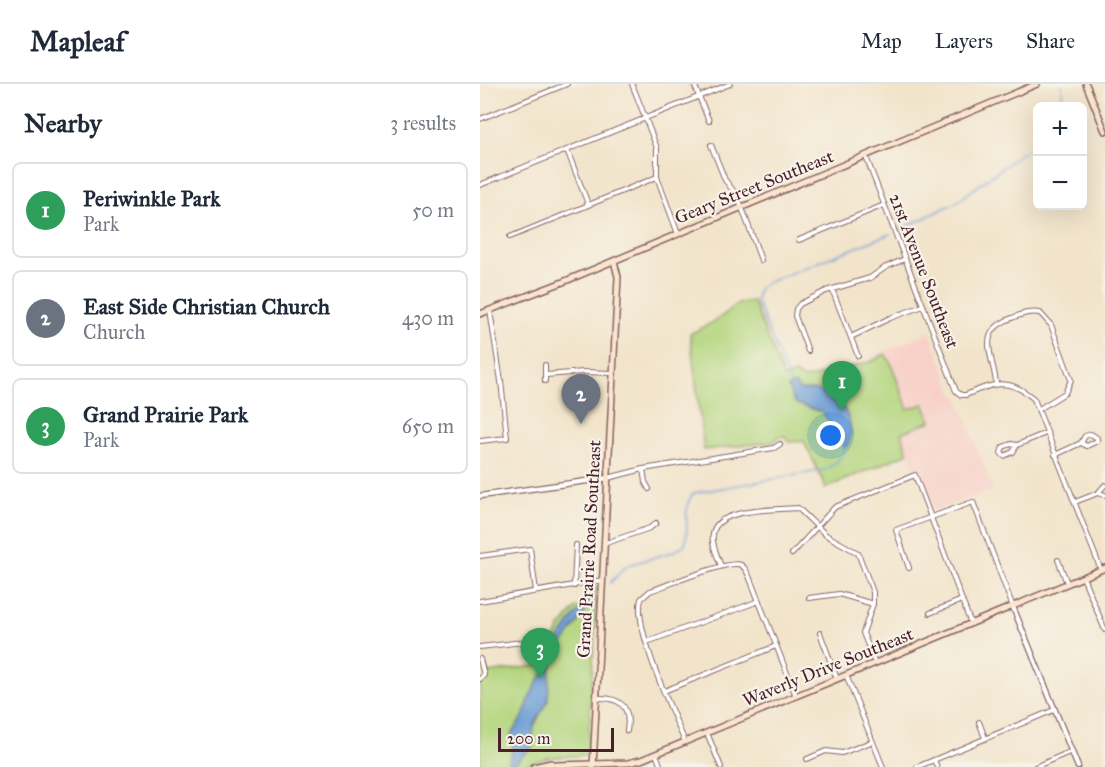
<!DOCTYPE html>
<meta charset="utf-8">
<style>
body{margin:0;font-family:"IM FELL Great Primer",serif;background:#f2f2f3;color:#1f2937}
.controls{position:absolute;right:18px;top:18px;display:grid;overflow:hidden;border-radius:9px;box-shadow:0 6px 24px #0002}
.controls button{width:54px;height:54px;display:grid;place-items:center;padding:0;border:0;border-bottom:2px solid #e0e1e3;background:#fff;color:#1f2937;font:30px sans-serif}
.scale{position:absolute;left:18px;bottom:15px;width:116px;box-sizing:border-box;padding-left:6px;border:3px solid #4a1f2b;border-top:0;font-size:16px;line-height:21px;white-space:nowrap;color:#4a1f2b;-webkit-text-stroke:4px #f7f3e8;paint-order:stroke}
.you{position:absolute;left:351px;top:352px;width:21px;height:21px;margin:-15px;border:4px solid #fff;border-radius:50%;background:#1a73e8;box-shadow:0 0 0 9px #1a73e833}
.badge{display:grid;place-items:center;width:39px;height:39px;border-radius:50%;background:#d1495b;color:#fff;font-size:20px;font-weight:700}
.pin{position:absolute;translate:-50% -50px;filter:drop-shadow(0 2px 3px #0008)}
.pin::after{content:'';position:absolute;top:32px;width:21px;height:18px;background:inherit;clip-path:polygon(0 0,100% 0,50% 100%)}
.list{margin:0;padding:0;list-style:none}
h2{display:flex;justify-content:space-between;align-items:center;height:78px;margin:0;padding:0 24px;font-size:26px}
h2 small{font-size:20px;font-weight:400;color:#747a83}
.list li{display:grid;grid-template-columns:39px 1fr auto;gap:18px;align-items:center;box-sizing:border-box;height:96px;margin:0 12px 12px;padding:0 12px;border:2px solid #e0e1e3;border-radius:9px}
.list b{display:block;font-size:22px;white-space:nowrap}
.list p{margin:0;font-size:20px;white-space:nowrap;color:#747a83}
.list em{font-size:20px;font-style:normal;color:#747a83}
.map{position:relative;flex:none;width:625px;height:683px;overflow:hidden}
header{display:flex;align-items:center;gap:36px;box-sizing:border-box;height:84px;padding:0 30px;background:#fff;border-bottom:2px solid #e0e1e3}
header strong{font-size:28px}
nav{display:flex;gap:33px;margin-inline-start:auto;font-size:21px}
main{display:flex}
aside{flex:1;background:#fff}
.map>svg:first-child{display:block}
.built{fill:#f7d1c8}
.green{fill:#b3d57e;stroke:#7e7a54;stroke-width:1.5}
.water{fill:#6c9dd6;stroke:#5b5e80;stroke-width:1.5}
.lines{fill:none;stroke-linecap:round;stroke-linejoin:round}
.stream{stroke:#6c9dd6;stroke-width:1.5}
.minor-casing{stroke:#856463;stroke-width:6}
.tertiary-casing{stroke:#856463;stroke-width:7}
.secondary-casing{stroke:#856463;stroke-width:8}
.minor{stroke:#fff;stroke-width:4}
.tertiary{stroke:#fff;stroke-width:4.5}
.secondary{stroke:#fbe5cf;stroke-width:5}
.labels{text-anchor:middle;stroke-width:4.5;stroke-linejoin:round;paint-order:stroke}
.street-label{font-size:18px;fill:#4a1f2b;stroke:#f7f3e8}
</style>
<header>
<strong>Mapleaf</strong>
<nav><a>Map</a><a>Layers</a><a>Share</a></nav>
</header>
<main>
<aside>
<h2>Nearby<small>3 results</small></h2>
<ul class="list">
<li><span class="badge" style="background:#2e9e5b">1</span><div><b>Periwinkle Park</b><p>Park</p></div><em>50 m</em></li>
<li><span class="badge" style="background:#6b7280">2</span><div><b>East Side Christian Church</b><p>Church</p></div><em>430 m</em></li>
<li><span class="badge" style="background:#2e9e5b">3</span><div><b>Grand Prairie Park</b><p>Park</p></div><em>650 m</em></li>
</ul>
</aside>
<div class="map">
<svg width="625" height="683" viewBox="0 0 625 683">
<rect width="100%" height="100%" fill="#f7f3e8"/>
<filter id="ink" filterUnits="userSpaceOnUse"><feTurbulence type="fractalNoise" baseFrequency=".0167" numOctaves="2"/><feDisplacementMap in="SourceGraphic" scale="12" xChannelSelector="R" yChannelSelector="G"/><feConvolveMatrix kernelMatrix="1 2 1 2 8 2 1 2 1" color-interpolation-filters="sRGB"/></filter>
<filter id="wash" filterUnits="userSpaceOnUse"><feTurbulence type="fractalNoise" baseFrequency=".008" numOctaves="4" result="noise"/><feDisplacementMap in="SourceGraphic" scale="24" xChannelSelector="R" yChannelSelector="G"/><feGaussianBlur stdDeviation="1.35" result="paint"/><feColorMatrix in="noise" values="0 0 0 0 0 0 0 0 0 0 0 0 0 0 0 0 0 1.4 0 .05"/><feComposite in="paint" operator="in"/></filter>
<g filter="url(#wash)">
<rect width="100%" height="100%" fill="#f2e4cb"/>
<polygon class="built" points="450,248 472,307 478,313 513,406 454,427 440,391 436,388 392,273"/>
<g class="green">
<path d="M273 217 304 294 314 290 325 295 393 277 405 270 410 277 428 325 444 320 451 337 421 349 428 369 346 404 324 357 309 358 305 352 298 353 294 358 224 366 210 250C219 245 229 241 238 235 253 225 251 219 273 217Z"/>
<polygon points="115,503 117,503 108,668 106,671 68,674 40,683 0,683 0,599 7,595 9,589 61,581 80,544 95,525 107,517"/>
</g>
<g class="water">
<path d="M315 300 320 306C328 306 336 305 344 308 364 315 379 344 366 363L363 362V349L352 342 342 328 317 320 313 316 308 303Z"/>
<polygon points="112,513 114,514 86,556 80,561 70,586 68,616 54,642 52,663 32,682 28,680 33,664 31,650 43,633 51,610 61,592 67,587 72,565 94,533"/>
</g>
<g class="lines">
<g class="stream">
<polyline points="582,1 583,22"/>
<polyline points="419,146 475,119 558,57"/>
<polyline points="311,301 276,216 279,204 288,198 410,150"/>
<path d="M130 499 146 482 195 467 205 460C210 443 201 422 214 409L344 386C356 380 363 374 365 361"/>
</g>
</g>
</g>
<g filter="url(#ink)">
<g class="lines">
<g class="minor-casing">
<g id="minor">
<polyline points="152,0 177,64 177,93 198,150"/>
<polyline points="214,0 229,37"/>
<polyline points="0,35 87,0"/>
<polyline points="231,61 245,96 258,113 281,176"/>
<polyline points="87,66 108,120"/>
<path d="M386 73 476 307 481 311H486C514 299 529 293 554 315L621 486"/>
<polyline points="0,101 250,0"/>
<polyline points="30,153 177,93"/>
<polyline points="319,156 404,121"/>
<polyline points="352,205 378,272"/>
<polyline points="371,253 410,234 443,222"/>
<polyline points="328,267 315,232 316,225 320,220 346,207 390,194 406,183 425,175"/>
<polyline points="66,291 104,288 132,289"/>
<polyline points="65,297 65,281"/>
<path d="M516 299C513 270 495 248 532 234 542 230 550 227 560 229L571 241 591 296 585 309 559 325"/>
<polyline points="0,357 27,354 21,297 10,227"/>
<polyline points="537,361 531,360 523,363 521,369 524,372 533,368 537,361 566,349"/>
<polyline points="575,371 601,359 605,352 611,350 617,354 617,357 607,362 601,359"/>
<polyline points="163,385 165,398 169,405"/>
<polyline points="128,394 163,385 294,364 300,360"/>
<polyline points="618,409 625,411"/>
<polyline points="595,418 618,409 625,401"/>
<polyline points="126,459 170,444 176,439"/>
<polyline points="312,470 355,423 435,391 491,540"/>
<polyline points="0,472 50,465 56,507"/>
<polyline points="578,476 587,499"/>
<path d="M241 482C238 473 231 461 233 450 236 423 297 426 318 424L346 451 378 469 393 508V520L383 549 395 579"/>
<polyline points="429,484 416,446 493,418 533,523"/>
<polyline points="603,493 625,546"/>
<polyline points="94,502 96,461"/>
<polyline points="329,514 359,510 393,520"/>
<polyline points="0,517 123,496"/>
<polyline points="450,529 482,516"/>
<polyline points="340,549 357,595"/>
<polyline points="167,558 279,517"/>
<polyline points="0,563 43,558"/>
<polyline points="0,575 4,591 0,595"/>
<polyline points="366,591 403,683"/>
<polyline points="184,607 296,562"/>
<path d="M117 614C140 613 151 622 147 647"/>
<polyline points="499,638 505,654"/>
<polyline points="227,649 241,683"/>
<path d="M205 658C193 629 153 544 161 515L170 507C185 502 250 475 261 481 265 483 267 488 269 492L316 612"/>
<polyline points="176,670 181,683"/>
<polyline points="327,675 346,667 362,669 391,658"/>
<polyline points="454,676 457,683"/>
<polyline points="437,683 574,626"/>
<polyline points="555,683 592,667"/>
</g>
</g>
<g class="tertiary-casing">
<g id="tertiary">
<polyline points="0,412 128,394"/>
<polyline points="533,523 598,683"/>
</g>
</g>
<g class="secondary-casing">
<g id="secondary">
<polyline points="606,0 625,47"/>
<polyline points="0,230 83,198 557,0"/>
<polyline points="54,683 71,679 76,681 148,679 161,676 625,484"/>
<polyline points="113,683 138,193 134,177"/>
</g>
</g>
<use href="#minor" class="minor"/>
<use href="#tertiary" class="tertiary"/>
<use href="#secondary" class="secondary"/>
</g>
</g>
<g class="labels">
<g class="street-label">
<text transform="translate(274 103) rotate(-22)" y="6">Geary Street Southeast</text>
<text transform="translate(444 187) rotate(69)" y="6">21st Avenue Southeast</text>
<text transform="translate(109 465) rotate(-87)" y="6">Grand Prairie Road Southeast</text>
<text transform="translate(348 583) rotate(-22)" y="6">Waverly Drive Southeast</text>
</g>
</g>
</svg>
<div class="controls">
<button>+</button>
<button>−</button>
</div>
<div class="scale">200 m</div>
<div class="you"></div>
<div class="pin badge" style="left:362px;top:327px;background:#2e9e5b">1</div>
<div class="pin badge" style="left:101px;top:340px;background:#6b7280">2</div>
<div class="pin badge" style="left:60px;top:594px;background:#2e9e5b">3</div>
</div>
</main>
